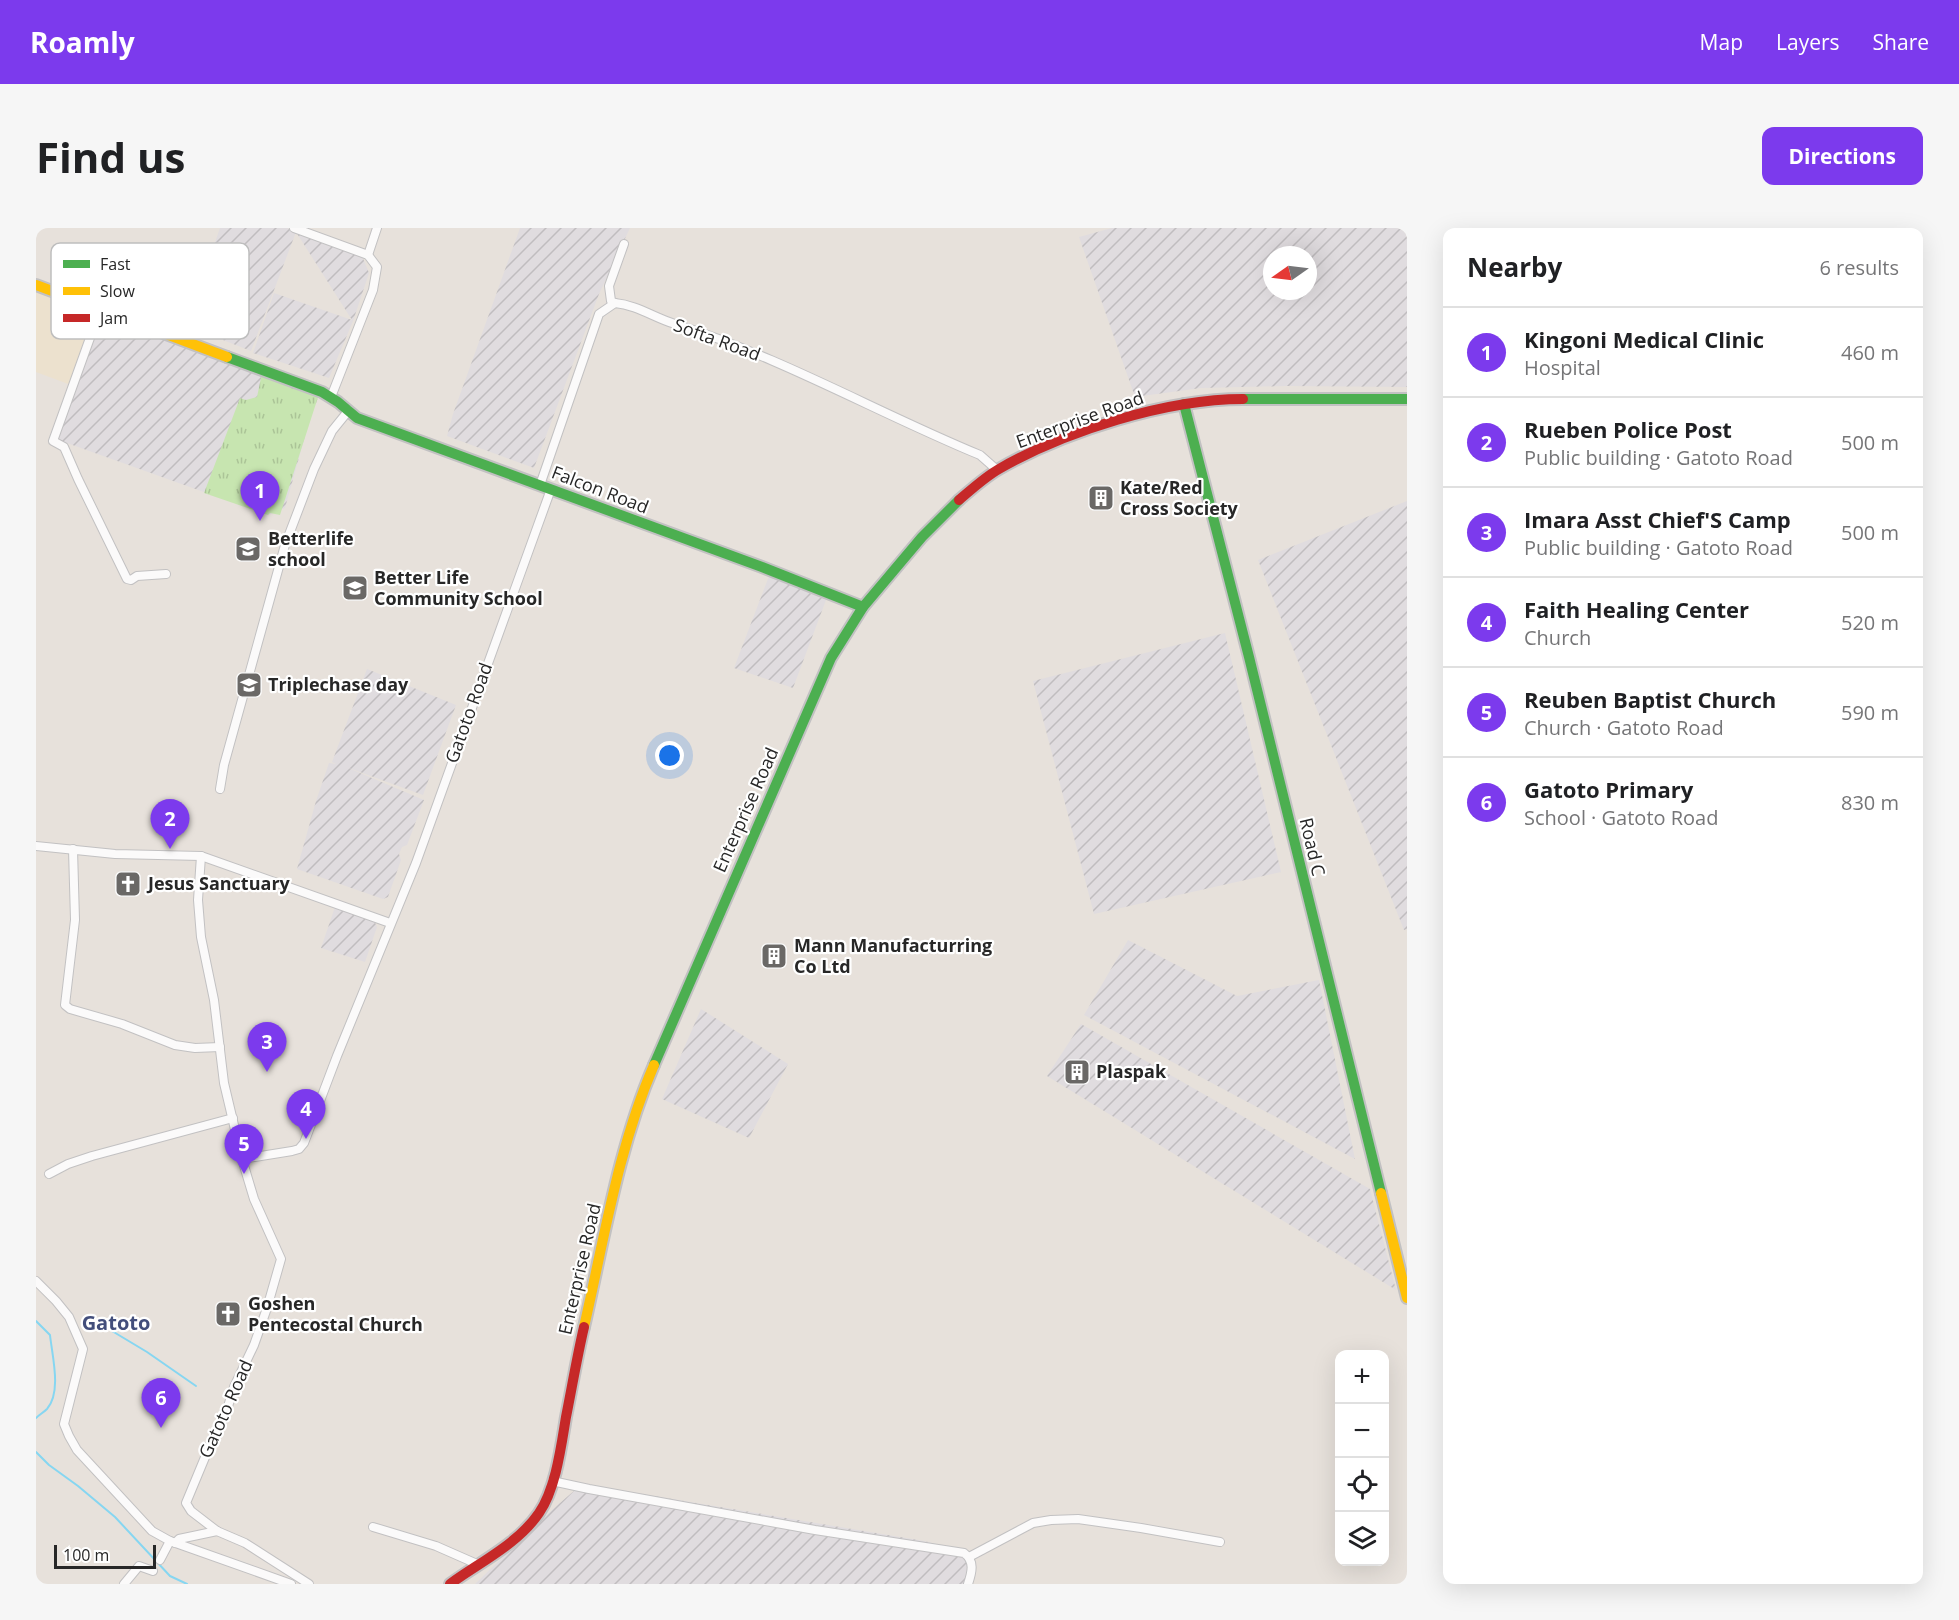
<!DOCTYPE html>
<meta charset="utf-8">
<style>
body{margin:0;font-family:"Open Sans",sans-serif;background:#f6f6f6;color:#202124}
.controls{position:absolute;right:18px;bottom:18px;display:grid;overflow:hidden;border-radius:12px;box-shadow:0 6px 24px #0002}
.controls button{width:54px;height:54px;display:grid;place-items:center;padding:0;border:0;border-bottom:2px solid #e0e0e0;background:#fff;color:#202124;font:30px sans-serif}
.compass{position:absolute;left:1227px;top:18px;width:54px;height:54px;border-radius:50%;background:#fff;box-shadow:0 6px 24px #0002;rotate:256deg}
.scale{position:absolute;left:18px;bottom:15px;width:102px;box-sizing:border-box;padding-left:6px;border:3px solid #272727;border-top:0;font-size:16px;line-height:21px;white-space:nowrap;color:#272727;-webkit-text-stroke:4px #fff;paint-order:stroke}
.you{position:absolute;left:634px;top:528px;width:21px;height:21px;margin:-15px;border:4px solid #fff;border-radius:50%;background:#1a73e8;box-shadow:0 0 0 9px #1a73e833}
.badge{display:grid;place-items:center;width:39px;height:39px;border-radius:50%;background:#7c3aed;color:#fff;font-size:20px;font-weight:700}
.pin{position:absolute;translate:-50% -50px;filter:drop-shadow(0 2px 3px #0008)}
.pin::after{content:'';position:absolute;top:32px;width:21px;height:18px;background:inherit;clip-path:polygon(0 0,100% 0,50% 100%)}
.list{margin:0;padding:0;list-style:none}
h2{display:flex;justify-content:space-between;align-items:center;height:78px;margin:0;padding:0 24px;font-size:26px}
h2 small{font-size:20px;font-weight:400;color:#757577}
.list li{display:grid;grid-template-columns:39px 1fr auto;gap:18px;align-items:center;box-sizing:border-box;height:90px;padding:0 24px;border-top:2px solid #e0e0e0}
.list b{display:block;font-size:22px;white-space:nowrap}
.list p{margin:0;font-size:20px;white-space:nowrap;color:#757577}
.list em{font-size:20px;font-style:normal;color:#757577}
.icon{flex:none;width:33px;height:33px;fill:none;stroke:currentColor;stroke-width:2;stroke-linecap:round;stroke-linejoin:round}
.map{position:relative;flex:none;width:1371px;height:1356px;overflow:hidden;border-radius:12px}
header{display:flex;align-items:center;gap:36px;box-sizing:border-box;height:84px;padding:0 30px;background:#7c3aed;color:#fff}
header strong{font-size:28px}
nav{display:flex;gap:33px;margin-inline-start:auto;font-size:21px}
.intro{display:flex;align-items:center;justify-content:space-between;box-sizing:border-box;height:144px;padding:0 36px}
h1{margin:0;font-size:42px}
.button{padding:15px 27px;border-radius:12px;background:#7c3aed;color:#fff;font-size:21px;font-weight:700}
main{display:flex;gap:36px;padding:0 36px}
aside{flex:1;background:#fff;border-radius:12px;box-shadow:0 6px 24px #0002}
.map>svg:first-child{display:block}
.industrial{fill:url(#industrial-furrows);fill-rule:evenodd}
.education{fill:#ece1ce}
.grass{fill:url(#grass-tufts)}
.lines{fill:none;stroke-linecap:round;stroke-linejoin:round}
.stream{stroke:#86d6f1;stroke-width:2}
.street-casing{stroke:#c2c1c2;stroke-width:10}
.fast-casing{stroke:#c2c1c2;stroke-width:14}
.slow-casing{stroke:#c2c1c2;stroke-width:14}
.jam-casing{stroke:#c2c1c2;stroke-width:14}
.street{stroke:#fbfafa;stroke-width:8}
.fast{stroke:#4caf50;stroke-width:10}
.slow{stroke:#ffc107;stroke-width:10}
.jam{stroke:#c62828;stroke-width:10}
.labels{text-anchor:middle;stroke-width:4.5;stroke-linejoin:round;paint-order:stroke}
.street-label{font-size:18px;fill:#272727;stroke:#fff}
.poi-label{font-size:18px;font-weight:bold;fill:#272727;stroke:#fff;text-anchor:start}
.neighbourhood-label{font-size:20px;font-weight:bold;fill:#434e7b;stroke:#fff}
.key{fill:#fff;stroke:#bebebe;stroke-width:1.5}
.key-label{font-size:16px;fill:#272727}
</style>
<header>
<strong>Roamly</strong>
<nav><a>Map</a><a>Layers</a><a>Share</a></nav>
</header>
<div class="intro"><h1>Find us</h1><a class="button">Directions</a></div>
<main>
<div class="map">
<svg width="1371" height="1356" viewBox="0 0 1371 1356">
<defs>
<pattern id="industrial-furrows" width="10" height="10" patternUnits="userSpaceOnUse" patternTransform="scale(1.5)"><rect width="10" height="10" fill="#e0dcdf"/><path d="M-1 1l2-2M0 10L10 0M9 11l2-2" fill="none" stroke="#c0bdbf"/></pattern>
<pattern id="grass-tufts" width="24" height="20" patternUnits="userSpaceOnUse" patternTransform="scale(1.5)"><rect width="24" height="20" fill="#c7e5b0"/><path d="M3 7l-1-3M5 7V3M7 7l1-3M15 17l-1-3M17 17v-4M19 17l1-3" fill="none" stroke="#abc497"/></pattern>
</defs>
<rect width="100%" height="100%" fill="#e7e1db"/>
<g class="industrial">
<polygon points="184,0 251,0 326,28 333,45 317,93 293,150 217,125 238,65 316,92 260,4 215,123 154,99 171,53 166,51"/>
<polygon points="484,0 594,0 563,66 498,240 411,208 417,186"/>
<path d="M1076 0H1371V159L1250 158 1165 160 1099 169 1043 9ZM1236 27H1272V63H1236Z"/>
<polygon points="62,84 281,165 249,280 232,287 17,210"/>
<polygon points="1371,273 1371,701 1368,702 1222,332"/>
<polygon points="733,348 790,372 757,460 698,440"/>
<polygon points="1189,405 1245,644 1058,686 997,453"/>
<polygon points="331,441 420,477 387,567 310,539 388,572 371,617 366,619 363,626 365,632 352,669 347,671 261,641 280,573 293,535 300,536 296,534"/>
<polygon points="300,676 337,690 341,699 329,734 285,720"/>
<polygon points="1092,712 1201,768 1283,752 1319,931 1048,787"/>
<polygon points="665,781 752,836 713,910 626,871"/>
<polygon points="1045,796 1334,961 1360,1062 1011,848"/>
<polygon points="546,1256 888,1313 928,1323 934,1328 932,1356 439,1356 517,1281"/>
</g>
<polygon class="education" points="0,61 62,84 35,157 0,144"/>
<polygon class="grass" points="226,145 284,163 244,287 234,285 232,287 168,265 204,170 210,172 221,169"/>
<g class="lines">
<g class="stream">
<path d="M0 1093 14 1107C16 1127 26 1164 11 1181 8 1184 3 1187 0 1190"/>
<polyline points="76,1103 111,1124 160,1158"/>
<polyline points="0,1224 13,1237 42,1258 79,1289 134,1348 151,1356"/>
</g>
<g class="street-casing">
<g id="street">
<polyline points="258,0 332,27 341,39 337,62 295,169"/>
<polyline points="332,27 341,0"/>
<polyline points="579,75 575,73 573,58 588,16"/>
<polyline points="64,82 17,213 28,219 42,251 91,351 95,352 101,348 130,346"/>
<path d="M504 257 563 86 579 75C601 77 619 90 639 96 745 129 842 185 944 227L961 242"/>
<polyline points="184,561 188,537 249,317 278,241 296,203 313,182"/>
<polyline points="0,618 79,626 165,628 354,695"/>
<polyline points="37,621 39,692 29,777 34,781 86,796 139,817 159,820 184,819"/>
<polyline points="165,628 162,672 165,709 178,772 188,855 206,931 218,971 245,1031 231,1080 218,1117 198,1159 189,1188 177,1210 150,1275 155,1283 181,1303 209,1315 273,1356"/>
<polyline points="206,931 256,923 263,921 268,915 301,828 380,635 515,261"/>
<polyline points="13,946 32,936 56,928 197,890"/>
<polyline points="0,1053 20,1073 33,1089 47,1121 28,1196 33,1208 41,1222 116,1303 134,1313 255,1356"/>
<path d="M516 1253 553 1261 779 1302 928 1325C939 1333 936 1344 932 1356"/>
<polyline points="337,1299 400,1318 441,1336"/>
<polyline points="139,1315 143,1311 181,1303"/>
<polyline points="933,1329 997,1295 1015,1292 1042,1291 1105,1300 1184,1314"/>
<polyline points="124,1332 134,1313"/>
<polyline points="88,1356 103,1338 117,1343"/>
</g>
</g>
<g class="fast-casing">
<g id="fast">
<polyline points="191,129 286,164 302,174 321,190 726,339 827,379"/>
<polyline points="1207,171 1371,171"/>
<polyline points="1148,176 1213,429 1345,965"/>
<polyline points="618,837 795,430 827,379 886,309 923,272"/>
</g>
</g>
<g class="slow-casing">
<g id="slow">
<polyline points="0,57 191,129"/>
<polyline points="1345,965 1371,1070"/>
<path d="M548 1099C568 1012 582 920 618 837"/>
</g>
</g>
<g class="jam-casing">
<g id="jam">
<path d="M923 272C936 261 949 249 963 241 1029 203 1131 171 1207 171"/>
<path d="M414 1356C444 1334 482 1316 503 1285 520 1260 525 1219 530 1189 536 1159 541 1129 548 1099"/>
</g>
</g>
<use href="#street" class="street"/>
<use href="#fast" class="fast"/>
<use href="#slow" class="slow"/>
<use href="#jam" class="jam"/>
</g>
<defs>
<g id="building-square" transform="scale(1.35)"><rect x="-9" y="-9" width="18" height="18" rx="4" fill="#6a6866" stroke="#fff"/><path d="M-4-6H4V6H1V3H-1V6H-4ZM-2.5-4.3h1.7v1.8h-1.7ZM.8-4.3h1.7v1.8H.8ZM-2.5-1h1.7V.8h-1.7ZM.8-1h1.7V.8H.8Z" fill="#fff"/></g>
<g id="school-square" transform="scale(1.35)"><rect x="-9" y="-9" width="18" height="18" rx="4" fill="#6a6866" stroke="#fff"/><path d="M0-5L7-2L0 1L-7-2ZM-4 1L0 2.5L4 1V4Q0 6-4 4Z" fill="#fff"/></g>
<g id="church-square" transform="scale(1.35)"><rect x="-9" y="-9" width="18" height="18" rx="4" fill="#6a6866" stroke="#fff"/><path d="M-1.2-6h2.4v3.5h3.3v2.4h-3.3V6h-2.4V-.1h-3.3v-2.4h3.3Z" fill="#fff"/></g>
</defs>
<g fill-rule="evenodd">
<use href="#building-square" x="1065" y="270"/>
<use href="#school-square" x="212" y="321"/>
<use href="#school-square" x="319" y="360"/>
<use href="#school-square" x="213" y="457"/>
<use href="#church-square" x="92" y="656"/>
<use href="#building-square" x="738" y="728"/>
<use href="#building-square" x="1041" y="844"/>
<use href="#church-square" x="192" y="1086"/>
</g>
<g class="labels">
<g class="street-label">
<text transform="translate(681 112) rotate(20)" y="6">Softa Road</text>
<text transform="translate(1044 192) rotate(-20)" y="6">Enterprise Road</text>
<text transform="translate(564 262) rotate(21)" y="6">Falcon Road</text>
<text transform="translate(433 485) rotate(-70)" y="6">Gatoto Road</text>
<text transform="translate(710 582) rotate(-66)" y="6">Enterprise Road</text>
<text transform="translate(1276 619) rotate(77)" y="6">Road C</text>
<text transform="translate(544 1041) rotate(-77)" y="6">Enterprise Road</text>
<text transform="translate(190 1181) rotate(-66)" y="6">Gatoto Road</text>
</g>
<g class="poi-label">
<text x="1084" y="266">Kate/Red<tspan x="1084" dy="21">Cross Society</tspan></text>
<text x="232" y="317">Betterlife<tspan x="232" dy="21">school</tspan></text>
<text x="338" y="356">Better Life<tspan x="338" dy="21">Community School</tspan></text>
<text x="232" y="463">Triplechase day</text>
<text x="112" y="662">Jesus Sanctuary</text>
<text x="758" y="724">Mann Manufacturring<tspan x="758" dy="21">Co Ltd</tspan></text>
<text x="1060" y="850">Plaspak</text>
<text x="212" y="1082">Goshen<tspan x="212" dy="21">Pentecostal Church</tspan></text>
</g>
<g class="neighbourhood-label">
<text x="80" y="1102">Gatoto</text>
</g>
</g>
<rect x="15" y="15" width="198" height="96" rx="9" class="key"/>
<rect x="27" y="32" width="27" height="8" fill="#4caf50"/>
<rect x="27" y="59" width="27" height="8" fill="#ffc107"/>
<rect x="27" y="86" width="27" height="8" fill="#c62828"/>
<g class="key-label">
<text x="64" y="42">Fast</text>
<text x="64" y="69">Slow</text>
<text x="64" y="96">Jam</text>
</g>
</svg>
<div class="controls">
<button>+</button>
<button>−</button>
<button><svg class="icon" aria-label="locate" viewBox="0 0 24 24"><circle cx="12" cy="12" r="6"/><path d="M12 2v4M12 18v4M2 12h4M18 12h4"/></svg></button>
<button><svg class="icon" aria-label="layers" viewBox="0 0 24 24"><path d="M12 4l9 5-9 5-9-5zM3 14l9 5 9-5"/></svg></button>
</div>
<svg class="compass" viewBox="-18 -18 36 36"><path d="M0-13l5 13h-10z" fill="#e53935"/><path d="M0 13l5-13h-10z" fill="#757577"/></svg>
<div class="scale">100 m</div>
<div class="you"></div>
<div class="pin badge" style="left:224px;top:293px">1</div>
<div class="pin badge" style="left:134px;top:621px">2</div>
<div class="pin badge" style="left:231px;top:844px">3</div>
<div class="pin badge" style="left:270px;top:911px">4</div>
<div class="pin badge" style="left:208px;top:946px">5</div>
<div class="pin badge" style="left:125px;top:1200px">6</div>
</div>
<aside>
<h2>Nearby<small>6 results</small></h2>
<ul class="list">
<li><span class="badge">1</span><div><b>Kingoni Medical Clinic</b><p>Hospital</p></div><em>460 m</em></li>
<li><span class="badge">2</span><div><b>Rueben Police Post</b><p>Public building · Gatoto Road</p></div><em>500 m</em></li>
<li><span class="badge">3</span><div><b>Imara Asst Chief'S Camp</b><p>Public building · Gatoto Road</p></div><em>500 m</em></li>
<li><span class="badge">4</span><div><b>Faith Healing Center</b><p>Church</p></div><em>520 m</em></li>
<li><span class="badge">5</span><div><b>Reuben Baptist Church</b><p>Church · Gatoto Road</p></div><em>590 m</em></li>
<li><span class="badge">6</span><div><b>Gatoto Primary</b><p>School · Gatoto Road</p></div><em>830 m</em></li>
</ul>
</aside>
</main>
